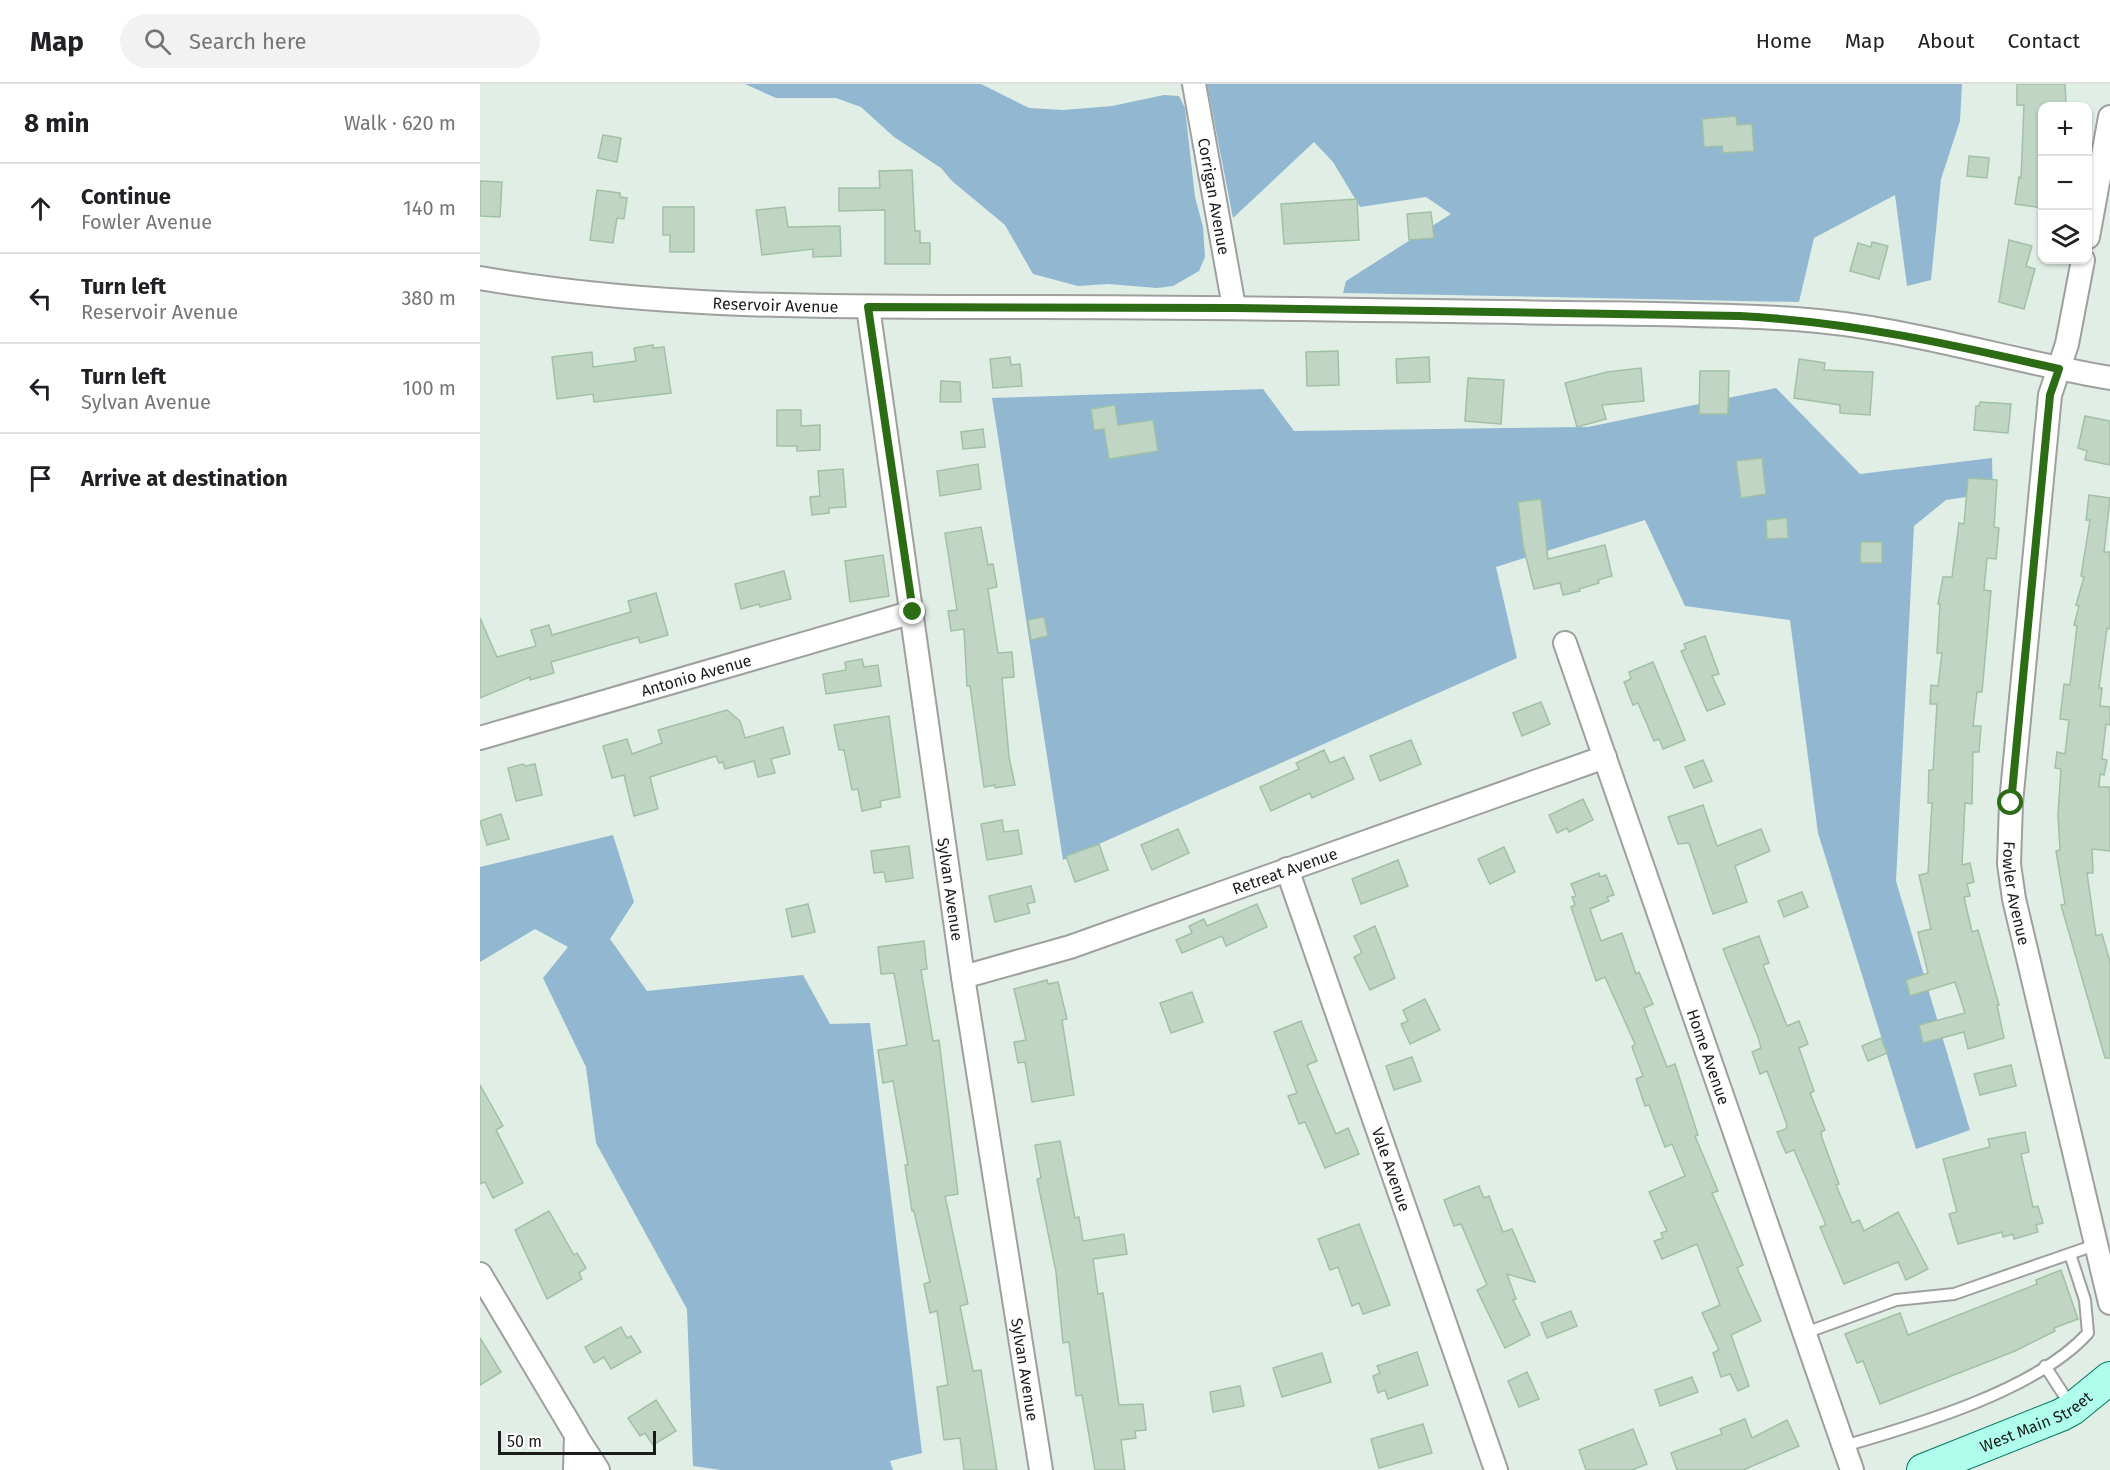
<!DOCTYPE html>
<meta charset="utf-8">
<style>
body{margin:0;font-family:"Fira Sans",sans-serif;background:#f2f2f2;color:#202124}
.controls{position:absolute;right:18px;top:18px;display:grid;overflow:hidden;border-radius:12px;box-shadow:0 2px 4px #0004}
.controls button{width:54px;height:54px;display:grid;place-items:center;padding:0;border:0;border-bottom:2px solid #e0e0e0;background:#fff;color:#202124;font:30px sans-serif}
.scale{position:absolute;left:18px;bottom:15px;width:158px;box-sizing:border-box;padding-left:6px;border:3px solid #1b1b1b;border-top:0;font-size:16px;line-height:21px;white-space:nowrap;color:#1b1b1b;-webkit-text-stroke:4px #fff;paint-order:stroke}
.stop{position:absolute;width:18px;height:18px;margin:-14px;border:4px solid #2c6c14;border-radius:50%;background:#fff}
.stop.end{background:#2c6c14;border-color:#fff;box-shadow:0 2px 6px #0008}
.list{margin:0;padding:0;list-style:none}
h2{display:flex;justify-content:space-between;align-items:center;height:78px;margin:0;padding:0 24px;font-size:26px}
h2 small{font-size:20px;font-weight:400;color:#757577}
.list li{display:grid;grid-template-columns:39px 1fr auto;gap:18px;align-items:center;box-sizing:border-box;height:90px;padding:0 24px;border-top:2px solid #e0e0e0}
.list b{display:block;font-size:22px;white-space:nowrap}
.list p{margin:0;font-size:20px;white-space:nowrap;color:#757577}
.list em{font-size:20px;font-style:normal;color:#757577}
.icon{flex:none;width:33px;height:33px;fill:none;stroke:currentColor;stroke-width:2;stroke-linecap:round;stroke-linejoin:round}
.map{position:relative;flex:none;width:1630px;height:1386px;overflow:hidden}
header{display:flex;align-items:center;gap:36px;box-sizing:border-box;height:84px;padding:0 30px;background:#fff;border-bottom:2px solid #e0e0e0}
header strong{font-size:28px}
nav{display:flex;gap:33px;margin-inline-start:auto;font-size:21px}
.search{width:420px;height:54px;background:#f2f2f2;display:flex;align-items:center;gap:15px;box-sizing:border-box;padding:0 21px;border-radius:33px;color:#757577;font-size:22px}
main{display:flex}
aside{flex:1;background:#fff}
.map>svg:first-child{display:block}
.forest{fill:#91b7d1}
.building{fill:#c0d5c3;stroke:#a1c1a6;stroke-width:1.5}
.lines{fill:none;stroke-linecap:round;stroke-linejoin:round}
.lane-casing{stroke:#9f9f9f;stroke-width:14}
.street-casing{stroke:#9f9f9f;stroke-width:26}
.secondary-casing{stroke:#00755f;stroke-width:34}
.lane{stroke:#fff;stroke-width:10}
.street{stroke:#fff;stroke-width:22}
.secondary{stroke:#aefeeb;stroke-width:32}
.route{stroke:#2c6c14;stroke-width:8}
.labels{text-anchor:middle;stroke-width:4.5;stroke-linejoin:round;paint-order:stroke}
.street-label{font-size:16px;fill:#1b1b1b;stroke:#fff}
</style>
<header>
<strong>Map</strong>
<div class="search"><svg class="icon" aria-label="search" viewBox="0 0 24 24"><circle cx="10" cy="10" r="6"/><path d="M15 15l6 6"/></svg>Search here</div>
<nav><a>Home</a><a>Map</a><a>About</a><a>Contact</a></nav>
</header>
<main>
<aside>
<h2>8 min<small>Walk · 620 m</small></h2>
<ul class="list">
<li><svg class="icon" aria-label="ahead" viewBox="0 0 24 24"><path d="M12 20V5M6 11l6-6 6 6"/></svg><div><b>Continue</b><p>Fowler Avenue</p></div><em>140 m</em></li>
<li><svg class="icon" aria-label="left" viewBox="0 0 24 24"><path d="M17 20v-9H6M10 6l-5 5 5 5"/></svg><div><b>Turn left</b><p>Reservoir Avenue</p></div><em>380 m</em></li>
<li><svg class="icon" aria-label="left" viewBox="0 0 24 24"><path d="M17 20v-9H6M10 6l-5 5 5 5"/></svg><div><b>Turn left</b><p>Sylvan Avenue</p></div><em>100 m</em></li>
<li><svg class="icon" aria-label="arrive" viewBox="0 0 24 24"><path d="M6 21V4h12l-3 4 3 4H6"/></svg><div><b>Arrive at destination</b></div></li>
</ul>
</aside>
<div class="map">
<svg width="1630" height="1386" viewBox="0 0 1630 1386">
<rect width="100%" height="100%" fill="#e0eee5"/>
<g class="forest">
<polygon points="265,0 501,0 549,24 583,26 632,22 684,11 699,12 705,24 715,113 723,143 725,173 719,187 693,202 677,204 628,200 598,202 553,190 525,141 472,97 461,84 414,53 381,23 356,14 296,14"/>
<polygon points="727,0 1482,0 1480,37 1461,95 1451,196 1427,202 1415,111 1334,154 1319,218 863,209 866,197 971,130 946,113 880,123 853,78 834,58 753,134"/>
<polygon points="1296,304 1380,390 1512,374 1513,409 1466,416 1434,442 1416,797 1490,1046 1436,1065 1338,749 1310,536 1205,522 1165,436 1016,483 1037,574 583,776 512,314 783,305 814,347 1108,343"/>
<polygon points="133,751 154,818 130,855 167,907 323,891 350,940 390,939 442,1369 410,1377 413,1386 241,1386 213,1382 207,1225 116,1059 106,983 63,894 88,863 55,845 0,878 0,783"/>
</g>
<g class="building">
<polygon points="1537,0 1585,0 1586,19 1563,20 1563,124 1535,120 1539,93 1541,94 1544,21 1537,21"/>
<polygon points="1256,32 1257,41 1272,40 1274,67 1243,69 1242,62 1224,63 1222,35"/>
<polygon points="123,51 141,54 137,78 118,74"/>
<polygon points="1489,72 1509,74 1507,94 1487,92"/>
<polygon points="432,86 435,147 440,147 440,159 450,159 450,180 405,180 405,126 359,127 359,104 400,104 399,87"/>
<polygon points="0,97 22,98 20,133 0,132"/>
<polygon points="117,106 140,109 140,113 147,114 144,135 137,134 133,159 110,156"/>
<polygon points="877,115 879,156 804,160 801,120"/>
<polygon points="183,123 214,123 214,168 190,168 190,151 183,151"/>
<polygon points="305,123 308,143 360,142 361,172 333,173 333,165 282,171 276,126"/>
<polygon points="951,128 954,154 929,156 927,130"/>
<polygon points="1529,156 1552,162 1546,182 1555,185 1544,225 1519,218"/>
<polygon points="1392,158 1408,162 1399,195 1370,187 1378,159 1391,163"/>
<polygon points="173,261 173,264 184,263 191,309 114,318 113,310 77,315 72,273 112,268 113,283 156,277 154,264"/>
<polygon points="858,267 859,301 827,302 826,268"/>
<polygon points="530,273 531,281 540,280 542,302 513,304 510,275"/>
<polygon points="949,273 950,298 917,299 916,275"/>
<polygon points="1319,275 1345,279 1344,286 1393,288 1390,331 1360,329 1360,321 1314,314"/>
<polygon points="1161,284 1164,317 1122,321 1126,335 1097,343 1085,299 1127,288"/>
<polygon points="1220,287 1249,287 1248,330 1219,330"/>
<polygon points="988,294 1024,296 1021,340 985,337"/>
<polygon points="461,297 480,298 481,318 460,318"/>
<polygon points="1500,318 1531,320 1528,349 1494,346 1496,322 1499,322"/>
<polygon points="635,321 638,341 673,336 678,367 629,375 624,345 614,346 611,325"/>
<polygon points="297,326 321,326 321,342 340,341 340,366 317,367 317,362 297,362"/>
<polygon points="1605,332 1630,337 1630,381 1605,376 1607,367 1598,364"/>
<polygon points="503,345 505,363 483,365 481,348"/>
<polygon points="1282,374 1286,410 1261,414 1256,377"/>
<polygon points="498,380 501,405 460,412 457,387"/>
<polygon points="363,385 366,423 349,424 349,429 332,431 330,413 340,412 338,387"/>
<polygon points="1488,394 1517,396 1514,443 1519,444 1516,475 1507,474 1504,506 1511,507 1502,608 1497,608 1493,642 1501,642 1499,668 1493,668 1492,720 1485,719 1482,781 1490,779 1494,798 1487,800 1490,812 1484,813 1492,848 1498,846 1519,921 1517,921 1524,954 1488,965 1484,948 1443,959 1439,941 1485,929 1475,898 1430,912 1426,896 1448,889 1438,848 1451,845 1439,791 1448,789 1452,719 1448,719 1449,686 1453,686 1457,620 1450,620 1451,601 1458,602 1462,569 1457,569 1460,520 1458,520 1463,493 1472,493 1479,439 1484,440"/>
<polygon points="1609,411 1630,414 1624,468 1630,468 1630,545 1627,544 1619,604 1622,604 1620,622 1630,623 1630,641 1626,640 1622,675 1627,676 1624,691 1620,690 1619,703 1630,703 1630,767 1612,765 1613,789 1607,789 1616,852 1622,850 1630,878 1630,974 1625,974 1581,821 1585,820 1576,767 1580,766 1578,731 1581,685 1575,684 1577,668 1585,670 1589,636 1580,635 1584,600 1590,601 1597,542 1594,541 1599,522 1596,521 1604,493 1601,492 1610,436 1606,436"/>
<polygon points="1061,415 1068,475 1125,461 1132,492 1118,496 1119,499 1099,505 1100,507 1083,511 1080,499 1054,505 1043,461 1038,418"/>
<polygon points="1307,434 1308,454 1287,455 1286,436"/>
<polygon points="501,443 508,481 513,480 517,503 508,505 518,569 532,568 534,593 522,594 529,673 535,701 515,704 515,701 504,703 490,602 487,602 484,545 471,547 468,527 477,526 465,449"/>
<polygon points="1381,458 1402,458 1402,479 1380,479"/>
<polygon points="403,471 409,512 370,518 365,477"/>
<polygon points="304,487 311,515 280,523 279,520 261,525 255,500"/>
<polygon points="176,509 188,551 160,559 158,553 71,578 74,589 50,596 50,593 0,614 0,534 17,573 56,562 51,546 69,541 72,551 151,528 148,517"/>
<polygon points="564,533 568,552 551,556 548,536"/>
<polygon points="1225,552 1239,590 1232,592 1245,620 1227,627 1201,567 1206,565 1204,560"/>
<polygon points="382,575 384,583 398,581 401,602 346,610 343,590 366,586 365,578"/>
<polygon points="1173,578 1205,656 1183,665 1179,655 1174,657 1158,619 1153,621 1144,598 1151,595 1149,588"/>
<polygon points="1061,618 1070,640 1042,652 1033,629"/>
<polygon points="247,626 260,637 265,654 303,643 310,670 291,675 295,689 278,693 274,677 245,685 243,678 239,679 236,672 170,693 178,725 154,732 144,691 132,694 123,662 147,655 152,670 182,659 178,646"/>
<polygon points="409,632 420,713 400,717 401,723 382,727 378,705 372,706 364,666 359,666 354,641"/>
<polygon points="931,656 941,680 900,697 890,672"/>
<polygon points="844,666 850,679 864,673 874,695 832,714 830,709 791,727 780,703 819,685 816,679"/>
<polygon points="1223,676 1232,697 1214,704 1205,683"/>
<polygon points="43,680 46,682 55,680 62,711 36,717 28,684"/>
<polygon points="1103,715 1113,736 1089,748 1087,744 1077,749 1069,731"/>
<polygon points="1223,721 1237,762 1281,745 1290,767 1255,782 1267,818 1233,830 1209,759 1198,760 1188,733"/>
<polygon points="21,730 29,755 7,761 0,737"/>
<polygon points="522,736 524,748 538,746 542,770 507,776 501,740"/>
<polygon points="698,745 709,769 672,786 661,761"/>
<polygon points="619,760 628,786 595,798 586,772"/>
<polygon points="429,762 433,794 406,798 404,788 394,789 391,767"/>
<polygon points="1024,763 1035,788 1010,800 998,775"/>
<polygon points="918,776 928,802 881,820 872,795"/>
<polygon points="1119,789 1120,793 1126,791 1134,811 1127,813 1129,817 1110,825 1121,857 1142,849 1156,890 1159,888 1173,920 1164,924 1187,983 1195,980 1218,1051 1215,1052 1238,1107 1232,1109 1263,1181 1257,1184 1281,1237 1251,1251 1269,1302 1258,1307 1250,1290 1241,1293 1233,1269 1239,1266 1222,1229 1240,1221 1217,1160 1182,1175 1174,1157 1183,1154 1181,1149 1187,1147 1169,1108 1205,1092 1192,1060 1185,1063 1169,1021 1165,1022 1156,995 1163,992 1152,963 1155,960 1125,893 1116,897 1091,823 1095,821 1092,813 1096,812 1091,800"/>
<polygon points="551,802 555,818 547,820 550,829 515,838 509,812"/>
<polygon points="1322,808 1328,823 1304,833 1298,817"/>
<polygon points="328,820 335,848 312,853 306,825"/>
<polygon points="777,820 787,843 746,862 742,852 702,869 696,856 712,849 709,842 724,835 727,842"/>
<polygon points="895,842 915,894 890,906 874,873 882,869 874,852"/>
<polygon points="1279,852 1289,879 1283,881 1307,942 1319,937 1328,960 1319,964 1334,1007 1330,1009 1345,1046 1341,1048 1342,1054 1359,1100 1356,1101 1372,1139 1379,1136 1384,1147 1418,1128 1448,1185 1426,1196 1418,1178 1364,1200 1340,1143 1346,1141 1314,1066 1306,1069 1297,1048 1306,1045 1307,1041 1287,987 1280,990 1272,968 1281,964 1278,953 1243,865"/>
<polygon points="444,857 447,885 441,886 453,957 459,956 478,1110 465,1112 488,1220 480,1222 493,1287 501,1286 517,1386 484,1386 480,1354 464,1356 457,1303 468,1301 457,1227 450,1229 444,1200 450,1198 434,1127 432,1127 425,1081 428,1081 413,997 403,999 398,966 427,961 414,889 401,890 398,863"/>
<polygon points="567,896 568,900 578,898 587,935 582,936 594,1011 552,1018 545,978 538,979 534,958 546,956 534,905"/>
<polygon points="712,908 723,938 691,949 680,919"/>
<polygon points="945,915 960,946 930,960 921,940 928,937 923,926"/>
<polygon points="821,937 837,977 827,981 856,1050 868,1044 879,1070 845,1084 825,1038 819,1040 808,1012 817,1009 794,948"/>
<polygon points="1401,954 1407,969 1388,977 1382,962"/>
<polygon points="932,973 941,997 914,1006 906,982"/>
<polygon points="1531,981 1536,1002 1500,1011 1494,990"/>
<polygon points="0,1001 23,1042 16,1046 43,1099 13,1114 5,1098 0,1100"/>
<polygon points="1545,1048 1549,1068 1541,1070 1553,1123 1558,1122 1563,1139 1556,1141 1558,1148 1534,1155 1533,1150 1523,1153 1522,1148 1478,1160 1469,1130 1477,1128 1463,1075 1510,1063 1508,1055"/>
<polygon points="580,1057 595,1134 599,1133 603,1157 644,1150 647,1170 613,1175 618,1210 623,1209 639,1321 663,1320 666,1346 655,1347 656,1354 641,1356 645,1386 615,1386 602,1311 596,1312 589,1258 583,1259 576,1188 557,1095 561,1094 555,1061"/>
<polygon points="999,1102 1004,1114 1009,1112 1023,1148 1032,1145 1055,1198 1027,1190 1036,1215 1033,1216 1050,1251 1025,1264 997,1206 1007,1201 981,1140 974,1142 964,1116"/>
<polygon points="69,1127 94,1171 97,1169 106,1184 99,1189 102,1195 67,1215 35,1146"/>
<polygon points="879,1140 910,1221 883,1230 879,1219 872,1222 858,1183 850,1186 838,1155"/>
<polygon points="1581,1186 1598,1235 1574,1244 1575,1247 1535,1267 1400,1320 1383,1277 1377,1279 1365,1250 1420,1229 1428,1251 1557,1200 1556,1196"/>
<polygon points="1091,1227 1097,1242 1067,1254 1061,1239"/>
<polygon points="141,1243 147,1254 151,1252 161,1268 131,1285 124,1273 114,1279 105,1263"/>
<polygon points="0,1254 21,1288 0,1301"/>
<polygon points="937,1268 948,1301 908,1315 905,1306 898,1309 893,1292 900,1289 897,1282"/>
<polygon points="842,1269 851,1298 802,1313 793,1284"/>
<polygon points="1047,1288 1059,1315 1039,1323 1028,1297"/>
<polygon points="1212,1293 1218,1308 1180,1322 1175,1306"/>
<polygon points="760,1302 764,1322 733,1328 730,1308"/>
<polygon points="176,1316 196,1347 173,1361 165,1349 160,1352 148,1334"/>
<polygon points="1265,1335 1272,1354 1307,1336 1319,1362 1263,1386 1197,1386 1191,1369 1242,1350 1240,1345"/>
<polygon points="943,1340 952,1369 899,1384 891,1355"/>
<polygon points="1153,1345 1167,1380 1152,1386 1106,1386 1099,1366"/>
</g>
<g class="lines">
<g class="lane-casing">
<g id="lane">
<polyline points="1325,1249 1416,1216 1474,1210 1615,1161"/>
<polyline points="1565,1282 1591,1322"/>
<path d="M1364 1362C1437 1341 1557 1306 1608 1249L1605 1216 1590 1170"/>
</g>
</g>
<g class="street-casing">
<g id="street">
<path id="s1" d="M714 0 754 223"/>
<polyline points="1608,153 1630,33"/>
<path id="s2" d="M1603 176 1587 260 1570 311 1531 719 1529 780 1534 815 1630 1219"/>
<path id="s3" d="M0 194C187 226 369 223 558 223 717 223 876 226 1035 228 1128 230 1222 229 1315 235 1422 242 1525 276 1630 294"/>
<path id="s4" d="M388 223 483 893 561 1386"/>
<path id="s5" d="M1085 559 1372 1386"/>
<path id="s6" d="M0 654 433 528"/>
<path id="s7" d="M807 785 1016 1386"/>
<path id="s8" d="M483 893 590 863 1125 673"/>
<polyline points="0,1190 96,1351 95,1386"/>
<polyline points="96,1352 118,1386"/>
</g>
</g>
<g class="secondary-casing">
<g id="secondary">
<path id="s9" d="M1443 1386 1581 1331 1592 1325 1630 1294"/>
</g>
</g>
<use href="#lane" class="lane"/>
<use href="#street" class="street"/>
<use href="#secondary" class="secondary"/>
</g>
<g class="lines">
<path class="route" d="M433 528 388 223 754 224 1260 232C1372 238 1470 260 1579 285L1570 311 1531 719"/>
</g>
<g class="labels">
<g class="street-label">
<text dy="6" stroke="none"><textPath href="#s1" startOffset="114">Corrigan Avenue</textPath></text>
<text dy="6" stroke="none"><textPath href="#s3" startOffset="297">Reservoir Avenue</textPath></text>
<text dy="6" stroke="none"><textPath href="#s6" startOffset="225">Antonio Avenue</textPath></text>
<text dy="6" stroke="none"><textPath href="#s8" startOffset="339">Retreat Avenue</textPath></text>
<text dy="6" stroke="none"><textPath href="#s4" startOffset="588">Sylvan Avenue</textPath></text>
<text dy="6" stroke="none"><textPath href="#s2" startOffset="640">Fowler Avenue</textPath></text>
<text dy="6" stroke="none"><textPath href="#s5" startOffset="438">Home Avenue</textPath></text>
<text dy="6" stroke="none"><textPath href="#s7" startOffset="318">Vale Avenue</textPath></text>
<text dy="6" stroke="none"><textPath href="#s4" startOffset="1074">Sylvan Avenue</textPath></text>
<text dy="6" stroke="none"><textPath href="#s9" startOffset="123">West Main Street</textPath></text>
</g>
</g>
</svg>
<div class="controls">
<button>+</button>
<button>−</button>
<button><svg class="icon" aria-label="layers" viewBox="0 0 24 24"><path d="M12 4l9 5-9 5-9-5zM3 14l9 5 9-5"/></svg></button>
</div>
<div class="scale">50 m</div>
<div class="stop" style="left:1531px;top:719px"></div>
<div class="stop end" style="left:433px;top:528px"></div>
</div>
</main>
